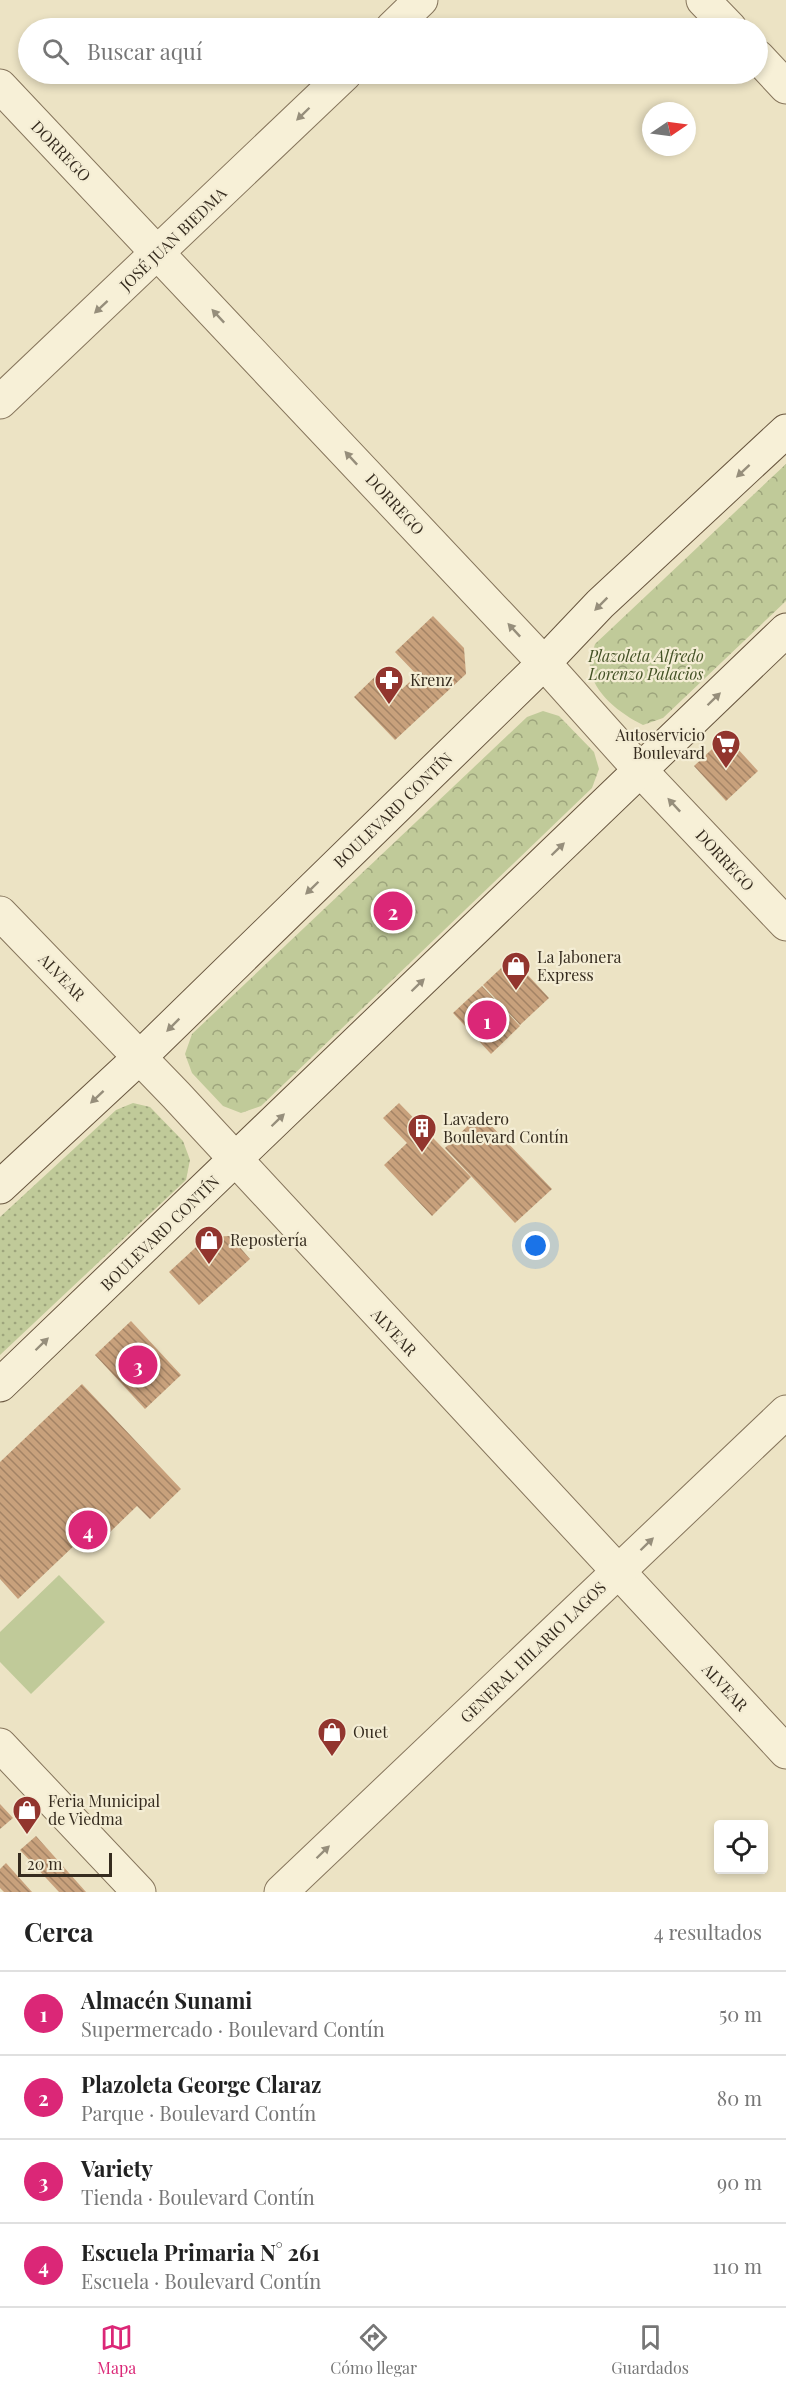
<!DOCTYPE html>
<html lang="es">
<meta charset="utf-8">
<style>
body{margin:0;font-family:"Playfair Display",serif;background:#f2f2f2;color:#222}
.controls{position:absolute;right:18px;bottom:18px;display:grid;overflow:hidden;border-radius:6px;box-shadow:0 3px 9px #0003}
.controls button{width:54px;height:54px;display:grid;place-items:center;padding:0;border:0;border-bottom:2px solid #e0e0e0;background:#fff;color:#222;font:30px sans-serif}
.compass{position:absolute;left:642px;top:102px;width:54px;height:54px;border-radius:50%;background:#fff;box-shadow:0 3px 9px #0003;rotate:77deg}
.scale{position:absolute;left:18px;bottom:15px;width:94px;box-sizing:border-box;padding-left:6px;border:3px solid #362c1f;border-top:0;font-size:16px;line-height:21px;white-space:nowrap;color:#362c1f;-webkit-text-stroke:4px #f4edd4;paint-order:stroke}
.you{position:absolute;left:536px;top:1246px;width:21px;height:21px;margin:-15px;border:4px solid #fff;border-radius:50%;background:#1a73e8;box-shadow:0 0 0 9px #1a73e833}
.badge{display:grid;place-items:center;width:39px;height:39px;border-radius:50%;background:#db2777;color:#fff;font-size:20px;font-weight:700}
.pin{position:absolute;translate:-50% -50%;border:3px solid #fff;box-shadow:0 2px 6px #0006}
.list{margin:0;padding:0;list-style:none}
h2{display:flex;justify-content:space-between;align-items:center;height:78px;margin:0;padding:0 24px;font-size:26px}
h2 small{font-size:20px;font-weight:400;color:#767676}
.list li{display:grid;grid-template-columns:39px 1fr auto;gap:18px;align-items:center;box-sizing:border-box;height:84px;padding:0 24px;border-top:2px solid #e0e0e0}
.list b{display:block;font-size:22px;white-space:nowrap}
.list p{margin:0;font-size:20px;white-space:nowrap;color:#767676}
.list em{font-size:20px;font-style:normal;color:#767676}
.icon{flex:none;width:33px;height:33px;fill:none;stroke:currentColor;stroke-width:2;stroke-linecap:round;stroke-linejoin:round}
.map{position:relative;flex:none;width:786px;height:1892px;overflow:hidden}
.search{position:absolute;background:#fff;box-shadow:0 3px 9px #0003;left:18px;right:18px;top:18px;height:66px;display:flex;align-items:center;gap:15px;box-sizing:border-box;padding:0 21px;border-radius:33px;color:#767676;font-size:22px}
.sheet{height:414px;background:#fff}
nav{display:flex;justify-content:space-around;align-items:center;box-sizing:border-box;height:84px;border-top:2px solid #e0e0e0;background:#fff;font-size:16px;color:#767676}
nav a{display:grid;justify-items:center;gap:3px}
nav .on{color:#db2777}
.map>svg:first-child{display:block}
.grass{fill:url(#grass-dots)}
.park{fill:url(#park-crowns)}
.pitch{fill:#c0ca99}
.building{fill:url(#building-back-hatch)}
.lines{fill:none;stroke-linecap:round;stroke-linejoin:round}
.street-casing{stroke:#86755c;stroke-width:35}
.secondary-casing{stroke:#68563f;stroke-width:35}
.street{stroke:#f7f0d7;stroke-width:33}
.secondary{stroke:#f7f0d7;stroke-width:33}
.oneway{fill:#968e7b}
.labels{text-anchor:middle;stroke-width:4.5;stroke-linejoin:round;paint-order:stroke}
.street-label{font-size:16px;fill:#362c1f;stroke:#f4edd4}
.park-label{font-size:16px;font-style:italic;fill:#445226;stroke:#f4edd4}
.poi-label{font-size:16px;fill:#362c1f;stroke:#f4edd4;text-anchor:start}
</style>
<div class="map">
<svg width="786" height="1892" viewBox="0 0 786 1892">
<defs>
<pattern id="grass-dots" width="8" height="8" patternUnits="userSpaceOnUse" patternTransform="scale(1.5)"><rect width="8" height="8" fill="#c0ca99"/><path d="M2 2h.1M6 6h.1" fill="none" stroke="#9da47c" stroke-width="1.8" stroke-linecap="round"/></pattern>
<pattern id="park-crowns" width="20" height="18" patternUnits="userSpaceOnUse" patternTransform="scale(1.5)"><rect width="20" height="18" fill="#c0ca99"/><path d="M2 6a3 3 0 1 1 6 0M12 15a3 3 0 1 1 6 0" fill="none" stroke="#9da47c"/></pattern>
<pattern id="building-back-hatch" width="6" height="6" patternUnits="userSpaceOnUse" patternTransform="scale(1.5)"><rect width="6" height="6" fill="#c8a17c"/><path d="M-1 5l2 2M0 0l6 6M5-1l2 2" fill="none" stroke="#a38365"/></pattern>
</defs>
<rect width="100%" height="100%" fill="#ece3c4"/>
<polygon class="grass" points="133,1103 150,1107 183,1141 190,1160 186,1180 0,1355 0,1217 116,1110"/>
<g class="park">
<path d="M786 464V601L663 718 643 725C621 714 593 694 590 667 589 660 593 651 595 644Z"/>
<polygon points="543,711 559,716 594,752 599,769 592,788 261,1106 241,1113 223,1106 192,1073 185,1054 192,1034 527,717"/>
</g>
<polygon class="pitch" points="59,1575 105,1622 31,1694 0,1662 0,1632"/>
<g class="building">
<polygon points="433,616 464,648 466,674 395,740 354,697 384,668 402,689 417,675 395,652"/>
<polygon points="726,736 758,771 726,801 694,766"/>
<polygon points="512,958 549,998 520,1025 483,985"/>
<polygon points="482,986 520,1026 491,1054 453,1013"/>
<polygon points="399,1103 471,1177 432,1216 384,1165 407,1143 383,1118"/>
<polygon points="480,1114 552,1189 515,1223 445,1148"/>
<polygon points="230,1236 250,1259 199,1305 169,1272 207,1237"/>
<polygon points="131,1321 181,1375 145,1409 95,1355"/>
<polygon points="82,1384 181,1489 150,1519 137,1506 109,1533 99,1522 18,1599 0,1579 0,1462"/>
<polygon points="0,1804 13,1818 0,1829"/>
<polygon points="36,1836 86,1892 59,1892 20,1850"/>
<polygon points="6,1863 32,1892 4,1892 0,1888 0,1869"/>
</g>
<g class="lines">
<g class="street-casing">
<g id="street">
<polyline points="703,0 730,28"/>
<polyline points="392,28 421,0"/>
<polyline points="758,57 786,87"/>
<polyline points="0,86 544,663 640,770 786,924"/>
<polyline points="0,402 345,74"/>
<polyline points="0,913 176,1095 786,1752"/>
<polyline points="0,1745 139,1892"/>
<polyline points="281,1892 786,1412"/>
</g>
</g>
<g class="secondary-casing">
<g id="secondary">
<polyline points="0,1187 140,1057 544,663 600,604 786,431"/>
<polyline points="0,1385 786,630"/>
</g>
</g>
<use href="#street" class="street"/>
<use href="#secondary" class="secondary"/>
</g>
<defs><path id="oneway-solid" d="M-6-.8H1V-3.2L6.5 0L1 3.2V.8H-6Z" transform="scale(1.5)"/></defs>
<g class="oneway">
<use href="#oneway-solid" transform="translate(303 114) rotate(136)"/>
<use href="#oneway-solid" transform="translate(101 307) rotate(137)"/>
<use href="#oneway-solid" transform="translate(218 316) rotate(-133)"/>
<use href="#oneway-solid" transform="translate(351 458) rotate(-133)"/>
<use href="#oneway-solid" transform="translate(743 471) rotate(137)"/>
<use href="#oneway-solid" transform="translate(601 604) rotate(135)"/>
<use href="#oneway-solid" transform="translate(514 630) rotate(-133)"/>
<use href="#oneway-solid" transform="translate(714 699) rotate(-44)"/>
<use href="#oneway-solid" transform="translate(674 805) rotate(-133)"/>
<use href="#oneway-solid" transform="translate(558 849) rotate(-44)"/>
<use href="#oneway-solid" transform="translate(312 888) rotate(136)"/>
<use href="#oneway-solid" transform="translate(418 985) rotate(-44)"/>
<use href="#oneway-solid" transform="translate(173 1025) rotate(135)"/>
<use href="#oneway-solid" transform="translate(97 1097) rotate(137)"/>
<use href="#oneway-solid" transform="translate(278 1120) rotate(-44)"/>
<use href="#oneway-solid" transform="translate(42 1344) rotate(-44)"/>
<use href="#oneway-solid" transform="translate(647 1544) rotate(-44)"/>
<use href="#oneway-solid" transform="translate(323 1852) rotate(-44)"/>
</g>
<defs>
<g id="pharmacy-pin" transform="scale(1.5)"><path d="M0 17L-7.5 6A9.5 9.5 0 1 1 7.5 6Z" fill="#92352e" stroke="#f4edd4"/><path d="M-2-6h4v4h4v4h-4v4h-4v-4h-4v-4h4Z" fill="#fff"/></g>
<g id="supermarket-pin" transform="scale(1.5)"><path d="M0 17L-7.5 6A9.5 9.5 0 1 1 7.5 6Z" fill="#92352e" stroke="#f4edd4"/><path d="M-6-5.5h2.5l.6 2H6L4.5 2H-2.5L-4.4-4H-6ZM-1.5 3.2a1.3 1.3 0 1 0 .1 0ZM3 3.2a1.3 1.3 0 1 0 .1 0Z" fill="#fff"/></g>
<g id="shop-pin" transform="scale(1.5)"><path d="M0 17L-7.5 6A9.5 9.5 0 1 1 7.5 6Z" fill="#92352e" stroke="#f4edd4"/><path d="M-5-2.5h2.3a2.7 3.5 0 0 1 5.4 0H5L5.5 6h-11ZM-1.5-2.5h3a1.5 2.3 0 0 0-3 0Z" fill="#fff"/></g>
<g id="building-pin" transform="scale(1.5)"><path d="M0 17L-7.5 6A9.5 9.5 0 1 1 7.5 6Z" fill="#92352e" stroke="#f4edd4"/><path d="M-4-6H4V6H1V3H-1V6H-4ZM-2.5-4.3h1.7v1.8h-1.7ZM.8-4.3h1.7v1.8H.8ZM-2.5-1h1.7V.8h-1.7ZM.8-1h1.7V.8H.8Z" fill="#fff"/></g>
</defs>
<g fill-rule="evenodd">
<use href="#pharmacy-pin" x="389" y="680"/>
<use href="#supermarket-pin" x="726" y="744"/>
<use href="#shop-pin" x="516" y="966"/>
<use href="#building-pin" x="422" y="1128"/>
<use href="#shop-pin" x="209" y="1240"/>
<use href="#shop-pin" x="332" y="1732"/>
<use href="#shop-pin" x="27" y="1810"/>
</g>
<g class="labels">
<g class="street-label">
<text transform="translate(61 151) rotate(46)" y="6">DORREGO</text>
<text transform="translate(173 239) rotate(-44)" y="6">JOSÉ JUAN BIEDMA</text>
<text transform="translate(395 504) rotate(47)" y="6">DORREGO</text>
<text transform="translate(393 810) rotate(-44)" y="6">BOULEVARD CONTÍN</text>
<text transform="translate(725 860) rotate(47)" y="6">DORREGO</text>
<text transform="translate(62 977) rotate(46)" y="6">ALVEAR</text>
<text transform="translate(160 1233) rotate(-44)" y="6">BOULEVARD CONTÍN</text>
<text transform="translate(394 1332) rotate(47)" y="6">ALVEAR</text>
<text transform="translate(533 1652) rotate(-44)" y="6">GENERAL HILARIO LAGOS</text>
<text transform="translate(725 1687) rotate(47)" y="6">ALVEAR</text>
</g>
<g class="park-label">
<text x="646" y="662">Plazoleta Alfredo<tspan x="646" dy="18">Lorenzo Palacios</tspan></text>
</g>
<g class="poi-label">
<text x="410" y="686">Krenz</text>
<text x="705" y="741" text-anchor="end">Autoservicio<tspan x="705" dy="18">Boulevard</tspan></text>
<text x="537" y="963">La Jabonera<tspan x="537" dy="18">Express</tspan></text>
<text x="443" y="1125">Lavadero<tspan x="443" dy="18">Boulevard Contín</tspan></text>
<text x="230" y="1246">Repostería</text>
<text x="353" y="1738">Ouet</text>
<text x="48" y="1807">Feria Municipal<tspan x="48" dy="18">de Viedma</tspan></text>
</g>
</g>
</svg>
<div class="controls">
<button><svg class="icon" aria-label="locate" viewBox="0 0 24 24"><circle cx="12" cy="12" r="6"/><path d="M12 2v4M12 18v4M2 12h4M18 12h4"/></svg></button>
</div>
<svg class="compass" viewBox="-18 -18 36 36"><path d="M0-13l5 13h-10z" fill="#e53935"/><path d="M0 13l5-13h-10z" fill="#767676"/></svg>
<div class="scale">20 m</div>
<div class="you"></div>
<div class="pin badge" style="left:487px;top:1020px">1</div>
<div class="pin badge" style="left:393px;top:911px">2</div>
<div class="pin badge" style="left:138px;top:1365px">3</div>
<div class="pin badge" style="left:88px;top:1530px">4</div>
<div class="search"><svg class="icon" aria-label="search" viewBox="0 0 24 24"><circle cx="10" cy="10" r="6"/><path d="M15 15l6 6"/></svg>Buscar aquí</div>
</div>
<section class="sheet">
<h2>Cerca<small>4 resultados</small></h2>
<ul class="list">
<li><span class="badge">1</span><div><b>Almacén Sunami</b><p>Supermercado · Boulevard Contín</p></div><em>50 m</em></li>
<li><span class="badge">2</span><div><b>Plazoleta George Claraz</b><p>Parque · Boulevard Contín</p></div><em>80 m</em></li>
<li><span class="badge">3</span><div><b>Variety</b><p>Tienda · Boulevard Contín</p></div><em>90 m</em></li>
<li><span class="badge">4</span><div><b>Escuela Primaria N° 261</b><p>Escuela · Boulevard Contín</p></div><em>110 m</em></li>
</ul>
</section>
<nav>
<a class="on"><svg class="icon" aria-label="map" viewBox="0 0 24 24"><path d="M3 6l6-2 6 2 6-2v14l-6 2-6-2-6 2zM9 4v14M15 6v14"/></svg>Mapa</a>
<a><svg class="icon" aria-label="directions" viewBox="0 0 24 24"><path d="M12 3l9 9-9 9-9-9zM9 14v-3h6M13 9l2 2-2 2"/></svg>Cómo llegar</a>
<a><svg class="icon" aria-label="saved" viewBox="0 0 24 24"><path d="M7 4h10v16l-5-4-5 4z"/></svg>Guardados</a>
</nav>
